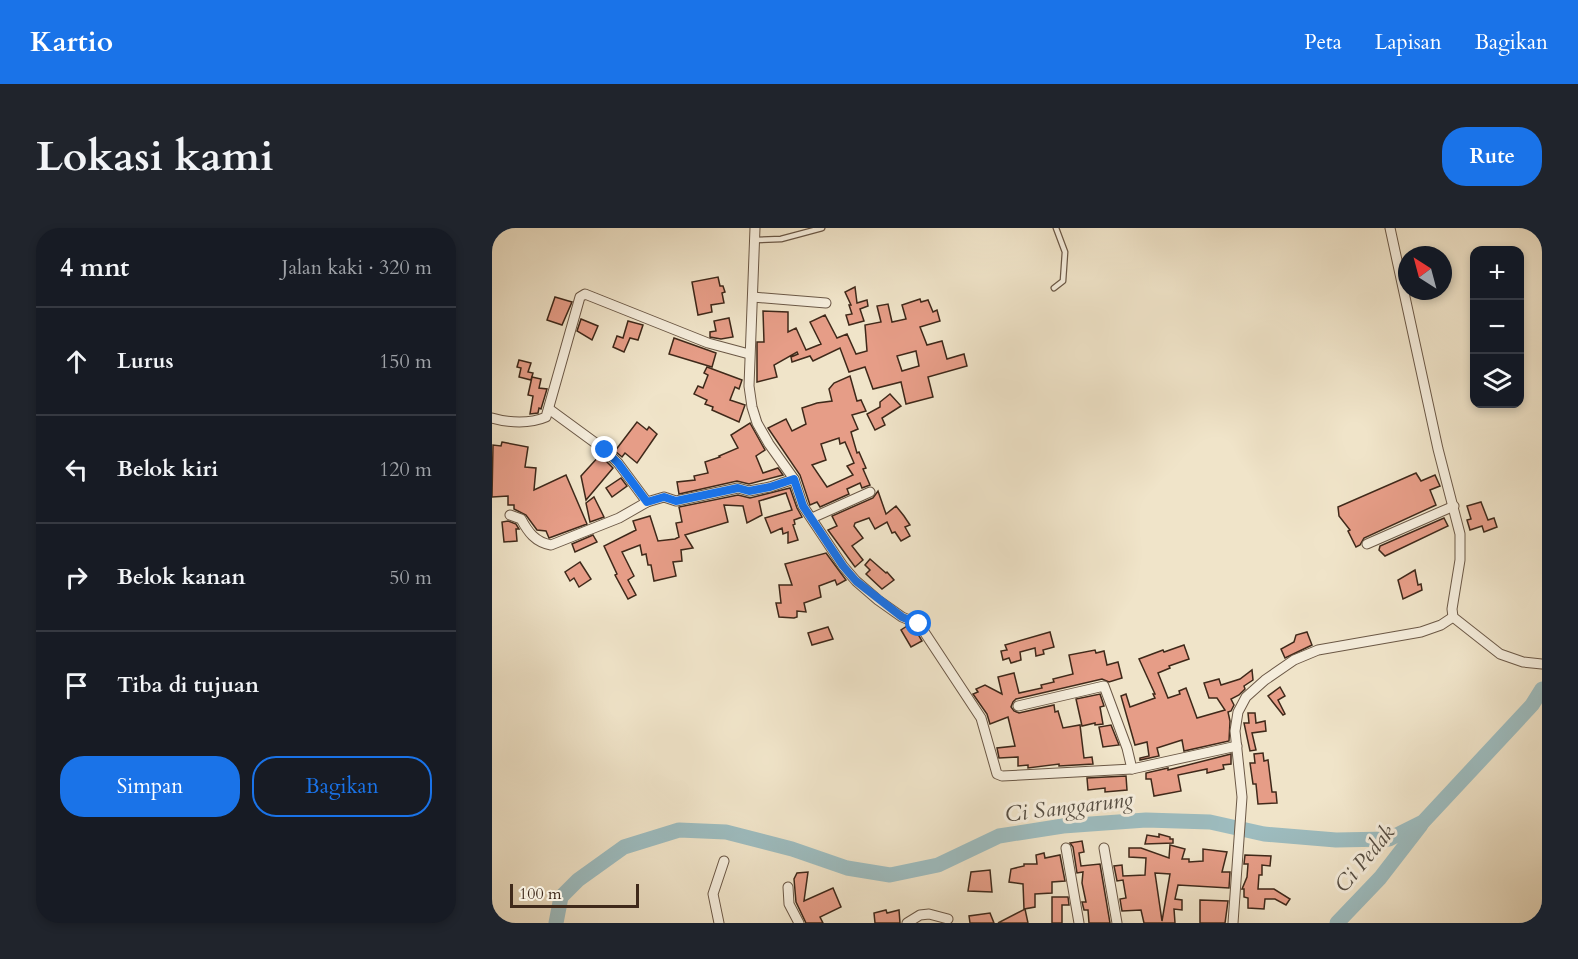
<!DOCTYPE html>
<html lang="id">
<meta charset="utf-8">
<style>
body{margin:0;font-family:Cardo,serif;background:#20242c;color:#f1f3f6}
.controls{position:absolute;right:18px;top:18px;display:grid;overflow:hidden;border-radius:12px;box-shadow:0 3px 9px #0003}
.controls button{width:54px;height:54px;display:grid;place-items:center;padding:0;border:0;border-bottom:2px solid #363941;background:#171b24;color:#f1f3f6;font:30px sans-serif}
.compass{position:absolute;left:906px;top:18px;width:54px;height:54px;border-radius:50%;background:#171b24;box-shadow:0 3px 9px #0003;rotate:324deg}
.scale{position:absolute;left:18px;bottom:15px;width:129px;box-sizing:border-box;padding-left:6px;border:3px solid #3f291a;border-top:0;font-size:16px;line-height:21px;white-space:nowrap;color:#3f291a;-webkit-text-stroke:4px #f5eddc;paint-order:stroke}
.stop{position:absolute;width:18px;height:18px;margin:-14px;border:4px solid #1a73e8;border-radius:50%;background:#fff}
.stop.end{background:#1a73e8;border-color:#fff;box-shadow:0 2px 6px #0008}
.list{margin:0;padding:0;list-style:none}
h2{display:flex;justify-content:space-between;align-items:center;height:78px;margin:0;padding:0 24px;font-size:26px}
h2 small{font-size:20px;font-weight:400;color:#9ea1a6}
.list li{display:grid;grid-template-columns:39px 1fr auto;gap:18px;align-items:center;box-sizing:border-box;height:108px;padding:0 24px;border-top:2px solid #363941}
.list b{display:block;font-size:22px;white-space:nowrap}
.list em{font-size:20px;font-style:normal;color:#9ea1a6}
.actions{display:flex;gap:12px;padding:18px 24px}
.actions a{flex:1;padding:14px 0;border:2px solid #1a73e8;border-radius:24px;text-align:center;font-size:21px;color:#1a73e8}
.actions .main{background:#1a73e8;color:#fff}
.icon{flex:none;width:33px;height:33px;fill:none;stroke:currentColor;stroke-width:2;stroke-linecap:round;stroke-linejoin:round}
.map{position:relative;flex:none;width:1050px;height:695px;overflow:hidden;border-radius:24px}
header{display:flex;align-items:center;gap:36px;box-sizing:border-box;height:84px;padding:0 30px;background:#1a73e8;color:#fff}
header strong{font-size:28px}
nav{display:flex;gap:33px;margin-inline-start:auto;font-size:21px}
.intro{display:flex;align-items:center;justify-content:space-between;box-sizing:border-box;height:144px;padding:0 36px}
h1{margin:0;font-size:42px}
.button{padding:15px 27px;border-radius:24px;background:#1a73e8;color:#fff;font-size:21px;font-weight:700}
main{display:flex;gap:36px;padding:0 36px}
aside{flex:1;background:#171b24;border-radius:24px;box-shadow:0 3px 9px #0003}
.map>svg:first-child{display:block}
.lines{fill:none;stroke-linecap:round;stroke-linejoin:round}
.river{stroke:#9dbcbf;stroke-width:15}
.building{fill:#e69d87;stroke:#3f291a;stroke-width:1.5;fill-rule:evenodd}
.service-casing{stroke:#6b5846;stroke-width:7}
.minor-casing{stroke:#6b5846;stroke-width:11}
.service{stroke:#f5eddc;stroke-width:4.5}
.minor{stroke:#f5eddc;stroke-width:9}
.route{stroke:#1a73e8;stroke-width:8}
.labels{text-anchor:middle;stroke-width:6;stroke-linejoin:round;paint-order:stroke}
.water-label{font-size:22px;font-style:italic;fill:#564e43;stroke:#f5eddc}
</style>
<header>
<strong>Kartio</strong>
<nav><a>Peta</a><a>Lapisan</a><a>Bagikan</a></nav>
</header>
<div class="intro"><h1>Lokasi kami</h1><a class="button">Rute</a></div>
<main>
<aside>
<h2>4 mnt<small>Jalan kaki · 320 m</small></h2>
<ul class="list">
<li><svg class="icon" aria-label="ahead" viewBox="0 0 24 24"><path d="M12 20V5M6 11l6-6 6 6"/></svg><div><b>Lurus</b></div><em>150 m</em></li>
<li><svg class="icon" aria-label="left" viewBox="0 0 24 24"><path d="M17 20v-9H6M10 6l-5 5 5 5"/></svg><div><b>Belok kiri</b></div><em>120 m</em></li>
<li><svg class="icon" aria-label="right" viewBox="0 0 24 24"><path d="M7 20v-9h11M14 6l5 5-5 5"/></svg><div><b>Belok kanan</b></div><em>50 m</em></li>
<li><svg class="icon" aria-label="arrive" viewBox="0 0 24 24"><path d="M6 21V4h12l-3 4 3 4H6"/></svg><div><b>Tiba di tujuan</b></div></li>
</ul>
<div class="actions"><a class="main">Simpan</a><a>Bagikan</a></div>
</aside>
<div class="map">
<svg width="1050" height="695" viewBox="0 0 1050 695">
<rect width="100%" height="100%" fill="#f0e4c9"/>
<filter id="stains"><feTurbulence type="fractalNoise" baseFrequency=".00333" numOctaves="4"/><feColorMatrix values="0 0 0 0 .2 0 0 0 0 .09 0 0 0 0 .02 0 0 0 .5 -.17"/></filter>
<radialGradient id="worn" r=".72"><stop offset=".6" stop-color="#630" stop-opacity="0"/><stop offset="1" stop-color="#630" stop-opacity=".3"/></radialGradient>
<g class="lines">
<g class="river">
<polyline points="64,695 69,669 86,652 132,619 187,602 234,604 300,621 355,640 398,647 446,637 507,608 571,598 654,592 718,594 772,606 844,612 897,611 931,594 1040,477 1050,461"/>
<polyline points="845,695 888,650 929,597"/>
</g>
</g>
<g class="building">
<polygon points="226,49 228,58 231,58 233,64 230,65 232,75 219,77 220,84 206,87 200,54"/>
<polygon points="363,59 365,75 375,72 376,78 368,81 372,93 357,97 354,87 360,86 357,77 359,77 353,64"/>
<polygon points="63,69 80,74 70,97 55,92"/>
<path d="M428 71 429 74 436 72 441 84 445 82 448 93 428 99 435 117 450 113 455 131 472 126 475 138 436 149 441 169 414 176 409 154 381 161 373 139 357 144 348 120 321 133 318 128 300 134 299 129 306 126 305 124 282 137 285 149 265 154V114H272L271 83 296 84V104L304 100 314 122 329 116 318 94 333 87 345 110 355 106 364 126 375 123 373 97 389 94 385 78 396 76 400 94 414 91 410 77ZM424 123 427 138 410 143 405 128Z"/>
<polygon points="237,90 241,109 229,111 218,109 218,104 224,103 222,93"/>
<polygon points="89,91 106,98 100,112 85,103"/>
<polygon points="136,93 151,97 146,112 138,110 132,124 121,119 125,108 131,110"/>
<polygon points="182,110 224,125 220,139 177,126"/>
<polygon points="27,132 39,135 36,144 41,145 39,152 27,149 29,140 25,139"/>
<polygon points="215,139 250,152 247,161 243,159 238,172 253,177 247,194 220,182 221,179 213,176 215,172 202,166 206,158 211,160 216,147 212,145"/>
<path d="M358 148 365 173 369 172 374 183 360 187 366 201 359 204 365 225 367 224 374 240 371 241 378 257 370 260 368 255 355 261 357 266 328 279 325 274 318 277 308 247 276 200 294 191 300 203 314 196 310 180 325 175 340 173 337 161 342 155ZM347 210 348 216 353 214 362 235 355 238 361 247 335 259 320 237 334 232 329 216Z"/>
<polygon points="40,149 49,151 47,160 55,161 49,181 47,180 46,185 38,186 41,168 36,167"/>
<polygon points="398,166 409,178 390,190 393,197 383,202 375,186 388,179 388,174"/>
<polygon points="145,194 155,202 157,199 165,206 145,235 133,225 130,229 123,223"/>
<polygon points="258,195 273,222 264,228 271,245 286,240 291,247 257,256 245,253 187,266 185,254 203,252 202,248 216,245 213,234 228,229 227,228 246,220 239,207"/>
<polygon points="10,214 36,219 33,239 44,240 42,262 74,247 95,296 57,310 54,303 45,302 34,287 22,281 22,277 16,277 16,268 0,269 1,217 9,218"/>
<polygon points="108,227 121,240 94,272 89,248"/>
<polygon points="924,245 929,253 943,247 948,258 938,262 944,277 872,310 868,317 864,319 856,303 858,302 847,288 846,279"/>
<polygon points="129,250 135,258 120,269 114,260"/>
<polygon points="298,260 305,280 310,289 302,292 303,296 301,297 306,312 296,315 296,304 291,306 290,300 279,305 273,290 300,282 294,265 267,273 270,287 255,295 251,278 232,277 236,294 193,307 201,320 189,322 190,333 181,334 184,348 162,353 159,337 156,337 154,326 150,327 148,317 130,324 142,348 136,352 144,367 136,371 123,347 125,346 112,318 144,302 141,293 158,288 166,313 183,311 187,309 184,295 190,294 187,279 246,267 258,270"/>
<polygon points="386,263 394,286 404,278 412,288 418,297 413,299 418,308 409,313 403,304 400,305 395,294 383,301 377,290 363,295 362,298 371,310 360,318 371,332 363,339 336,302 345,298 340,288 381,270"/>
<polygon points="102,269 112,289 98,294 94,275"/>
<polygon points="989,274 996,292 1002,290 1005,299 992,304 990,298 978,302 975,292 979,291 975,278"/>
<polygon points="952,290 956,298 893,328 887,322 888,318"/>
<polygon points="16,293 24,296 27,301 24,301 25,313 12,314 10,294"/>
<polygon points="101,307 105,314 83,324 80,316"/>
<polygon points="334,325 354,352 345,357 343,352 327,358 329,369 312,375 314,384 305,383 305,389 302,390 287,389 284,375 289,375 287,357 300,357 293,336"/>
<polygon points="378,331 394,345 395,344 402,352 390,361 374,346 378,342 373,337"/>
<polygon points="88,334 99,351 87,359 82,350 78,353 73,344"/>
<polygon points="923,342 926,357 929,356 930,362 911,371 906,352"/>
<polygon points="415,398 423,401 430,413 419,419 409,402"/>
<polygon points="336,399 341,411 320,417 316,405"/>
<polygon points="558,404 562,419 551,422 552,426 544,428 543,420 528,424 529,432 519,435 517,430 511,432 509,423 515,422 513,417"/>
<polygon points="815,404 820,417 793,430 789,421 802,414 804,407"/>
<polygon points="692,417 697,431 677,438 678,440 666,445 676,470 688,466 687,463 694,460 705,490 733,482 725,470 717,470 712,455 727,451 729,457 748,451 760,442 761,452 752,458 753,461 747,467 739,471 742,477 739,483 736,484 738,493 737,513 692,523 690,512 665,520 667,528 648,532 648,530 657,528 655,514 643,517 629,468 634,466 638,479 663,470 661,466 663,466 647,431 671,422 672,424"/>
<polygon points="603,422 604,425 612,423 615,437 626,434 630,450 617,454 610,451 524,471 521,474 519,479 522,483 527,485 562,477 563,484 566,483 571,500 588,497 592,530 600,529 601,536 567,538 567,536 536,540 536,537 526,538 526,529 507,530 505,520 523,518 516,489 498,496 495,486 481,466 486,464 484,461 493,457 510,466 506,449 522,445 527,465 550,460 549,457 562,454 561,451 581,446 577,427"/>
<polygon points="788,459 793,468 786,472 793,486 791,487 776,468"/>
<polygon points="608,466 612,478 608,479 611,496 603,497 603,495 590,498 584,471"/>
<polygon points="756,485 763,485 764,495 773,493 774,503 760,505 764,522 758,523 752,495 757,495"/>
<polygon points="619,497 627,517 611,519 607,499"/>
<polygon points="771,525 772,533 776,532 780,564 784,564 785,575 766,576 764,556 761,556 758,535 763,535 762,526"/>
<polygon points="739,526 739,536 731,537 732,541 715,545 715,541 686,547 689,563 662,568 659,551 654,551 654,545 676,540 676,542"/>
<polygon points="634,548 635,562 613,564 613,560 596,562 595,550"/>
<polygon points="667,606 678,609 678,611 681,611 681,615 653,616 655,607 667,609"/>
<polygon points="590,613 592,624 587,625 589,638 608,636 618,695 597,695 596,682 592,682 590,674 594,674 590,655 591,644 585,645 581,619 578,615"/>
<path d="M678 617 693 621 690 631H697V634L711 633V621L735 624 730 644H738L737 660 686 657 683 671 690 672V682L682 681 683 695H652L649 682 630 683 628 671 634 670 631 652 625 653 622 638 630 637 631 648 653 647 654 630 637 629V620H649L677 630ZM663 645 678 646 670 693Z"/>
<polygon points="552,625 553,630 568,627 573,653 560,654 560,665 543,666 543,679 532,681 531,656 517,654 519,641 532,638 532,636 545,636 544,627"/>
<polygon points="753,627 779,628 778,638 770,637 770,647 767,647 766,661 782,661 798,671 794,677 783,671 773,671 772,681 756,680 756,670 752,669 752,661 750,661 755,649 756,636 752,636"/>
<polygon points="498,642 500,664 476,663 479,644"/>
<polygon points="316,644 312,673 341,660 349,679 328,689 331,695 314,695 304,674 302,651 305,645"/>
<polygon points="560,669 576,669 577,677 570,677 570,695 560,695"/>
<polygon points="708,672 736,673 733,695 708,695"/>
<polygon points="533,681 536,695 506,695"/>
<polygon points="394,682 395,685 407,682 408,695 383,695 382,685"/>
<polygon points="498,685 502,695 478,695 477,688"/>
</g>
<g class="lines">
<g class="service-casing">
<g id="service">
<polyline points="263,12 289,11 330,0"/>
<polyline points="562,60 571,53 573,24 564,0"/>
</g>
</g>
<g class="minor-casing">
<g id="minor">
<polyline points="263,0 257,158 260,179 265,195 277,216 302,251 311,278 351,338 364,353 386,372 410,389 427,396 489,490 505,546 510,548 640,541 745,518"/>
<polyline points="898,0 946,221 968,306 968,332 960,381 961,389 1008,426 1031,434 1050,436"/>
<polyline points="261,69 334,75"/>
<polyline points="57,181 113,222 126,235 155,274"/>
<path d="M0 190C17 195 38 196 54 189L88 69 93 66 216 115 257 126"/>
<path d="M18 287 29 291C36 304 43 314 59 317L127 290 155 274 172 269 184 273 246 260 257 263 278 259 302 251"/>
<polyline points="320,290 378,264"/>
<polyline points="875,316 962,278"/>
<polyline points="526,478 612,458 635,520 640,541"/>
<polyline points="574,620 587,695"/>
<polyline points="612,620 625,695"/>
<polyline points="296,659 297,676 307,695"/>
<polyline points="227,695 221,666 232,633"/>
<polyline points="415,695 428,687 437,686 456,691"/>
<polyline points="741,695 750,569 743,503 746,484 754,469 773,452 802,432 826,422 929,404 949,397 961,389"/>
</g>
</g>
<use href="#service" class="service"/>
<use href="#minor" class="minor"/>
</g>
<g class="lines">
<polyline class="route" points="113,222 126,235 155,274 172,269 184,273 246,260 257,263 278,259 302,251 311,278 351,338 364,353 410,389 427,396"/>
</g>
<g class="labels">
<g class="water-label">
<text transform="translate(577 578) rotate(-7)" y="8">Ci Sanggarung</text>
<text transform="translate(872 630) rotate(-50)" y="8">Ci Pedak</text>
</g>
</g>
<rect width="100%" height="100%" filter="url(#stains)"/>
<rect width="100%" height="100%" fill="url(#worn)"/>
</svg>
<div class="controls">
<button>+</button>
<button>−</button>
<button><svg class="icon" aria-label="layers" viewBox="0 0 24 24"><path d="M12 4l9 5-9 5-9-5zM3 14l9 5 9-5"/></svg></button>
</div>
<svg class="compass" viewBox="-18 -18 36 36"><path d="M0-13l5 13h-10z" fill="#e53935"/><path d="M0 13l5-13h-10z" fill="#9ea1a6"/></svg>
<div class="scale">100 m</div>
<div class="stop" style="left:427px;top:396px"></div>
<div class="stop end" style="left:113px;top:222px"></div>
</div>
</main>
